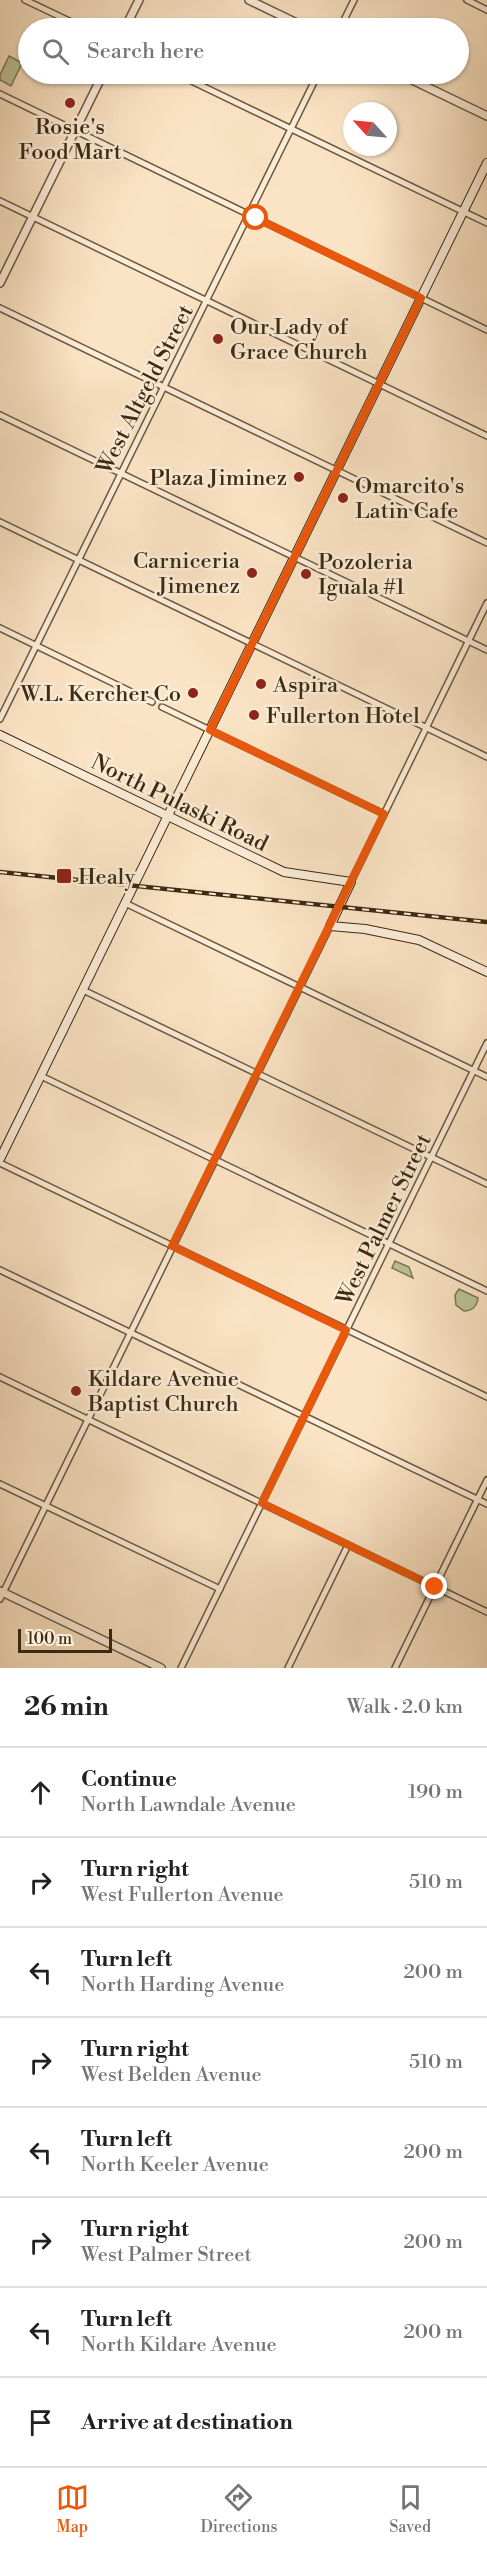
<!DOCTYPE html>
<meta charset="utf-8">
<style>
body{margin:0;font-family:"Libre Bodoni",serif;background:#f6f6f6;color:#202124}
.compass{position:absolute;left:343px;top:102px;width:54px;height:54px;border-radius:50%;background:#fff;box-shadow:0 2px 4px #0004;rotate:297deg}
.scale{position:absolute;left:18px;bottom:15px;width:94px;box-sizing:border-box;padding-left:6px;border:3px solid #3d2a12;border-top:0;font-size:16px;line-height:21px;white-space:nowrap;color:#3d2a12;-webkit-text-stroke:4px #fcedd9;paint-order:stroke}
.stop{position:absolute;width:18px;height:18px;margin:-14px;border:4px solid #ea580c;border-radius:50%;background:#fff}
.stop.end{background:#ea580c;border-color:#fff;box-shadow:0 2px 6px #0008}
.list{margin:0;padding:0;list-style:none}
h2{display:flex;justify-content:space-between;align-items:center;height:78px;margin:0;padding:0 24px;font-size:26px}
h2 small{font-size:20px;font-weight:400;color:#757577}
.list li{display:grid;grid-template-columns:39px 1fr auto;gap:18px;align-items:center;box-sizing:border-box;height:90px;padding:0 24px;border-top:2px solid #e0e0e0}
.list b{display:block;font-size:22px;white-space:nowrap}
.list p{margin:0;font-size:20px;white-space:nowrap;color:#757577}
.list em{font-size:20px;font-style:normal;color:#757577}
.icon{flex:none;width:33px;height:33px;fill:none;stroke:currentColor;stroke-width:2;stroke-linecap:round;stroke-linejoin:round}
.map{position:relative;flex:none;width:487px;height:1668px;overflow:hidden}
.search{position:absolute;background:#fff;box-shadow:0 2px 4px #0004;left:18px;right:18px;top:18px;height:66px;display:flex;align-items:center;gap:15px;box-sizing:border-box;padding:0 21px;border-radius:33px;color:#757577;font-size:22px}
.sheet{height:798px;background:#fff}
nav{display:flex;justify-content:space-around;align-items:center;box-sizing:border-box;height:84px;border-top:2px solid #e0e0e0;background:#fff;font-size:16px;color:#757577}
nav a{display:grid;justify-items:center;gap:3px}
nav .on{color:#ea580c}
.map>svg:first-child{display:block}
.green{fill:#bcc596;stroke:#7c7854;stroke-width:1.5}
.lines{fill:none;stroke-linecap:round;stroke-linejoin:round}
.minor-casing{stroke:#6c583f;stroke-width:8}
.tertiary-casing{stroke:#6c583f;stroke-width:10}
.secondary-casing{stroke:#3d2a12;stroke-width:10}
.minor{stroke:#fcedd9;stroke-width:5}
.tertiary{stroke:#fcedd9;stroke-width:7}
.secondary{stroke:#fcedd9;stroke-width:8}
.rail-casing{stroke:#3d2a12;stroke-width:4.5}
.rail{stroke:#fcedd9;stroke-width:2;stroke-dasharray:7;stroke-linecap:butt}
.route{stroke:#ea580c;stroke-width:8}
.poi-dot{fill:#8f2418;stroke:#fcedd9;stroke-width:2}
.labels{text-anchor:middle;stroke-width:5;stroke-linejoin:round;paint-order:stroke}
.poi-label{font-size:22px;fill:#3d2a12;stroke:#fcedd9;text-anchor:start}
.street-label{font-size:22px;fill:#3d2a12;stroke:#fcedd9}
</style>
<div class="map">
<svg width="487" height="1668" viewBox="0 0 487 1668">
<rect width="100%" height="100%" fill="#fbe4c5"/>
<filter id="stains"><feTurbulence type="fractalNoise" baseFrequency=".00333" numOctaves="4"/><feColorMatrix values="0 0 0 0 .2 0 0 0 0 .09 0 0 0 0 .02 0 0 0 .5 -.17"/></filter>
<radialGradient id="worn" r=".72"><stop offset=".6" stop-color="#630" stop-opacity="0"/><stop offset="1" stop-color="#630" stop-opacity=".3"/></radialGradient>
<g class="green">
<polygon points="9,56 22,63 11,86 0,80 0,75"/>
<polygon points="395,1261 409,1267 413,1278 392,1268"/>
<path d="M459 1289 478 1298C477 1306 472 1311 464 1311L456 1305 455 1295Z"/>
</g>
<g class="lines">
<g class="minor-casing">
<g id="minor">
<polyline points="25,0 84,28"/>
<polyline points="467,0 487,10"/>
<polyline points="340,28 354,0"/>
<polyline points="177,74 487,223"/>
<polyline points="0,94 487,330"/>
<polyline points="0,201 487,436"/>
<polyline points="0,308 487,543"/>
<polyline points="0,415 487,650"/>
<polyline points="0,522 487,757"/>
<polyline points="0,628 152,702"/>
<polyline points="162,707 384,814"/>
<polyline points="0,719 318,74"/>
<polyline points="351,882 487,603"/>
<polyline points="125,903 487,1077"/>
<polyline points="83,990 487,1184"/>
<polyline points="41,1076 487,1291"/>
<polyline points="0,1163 487,1397"/>
<polyline points="0,1270 487,1504"/>
<polyline points="0,1377 487,1612"/>
<polyline points="0,1484 220,1589"/>
<polyline points="0,1599 330,926"/>
<polyline points="181,1668 487,1043"/>
<polyline points="288,1668 348,1545"/>
<polyline points="395,1668 487,1480"/>
</g>
</g>
<g class="tertiary-casing">
<g id="tertiary">
<polyline points="249,0 307,28"/>
<polyline points="125,28 139,0"/>
<polyline points="400,74 487,116"/>
<polyline points="0,283 103,74"/>
<polyline points="0,1591 161,1668"/>
</g>
</g>
<g class="secondary-casing">
<g id="secondary">
<polyline points="0,735 284,872 351,882 330,926 365,929 419,940 487,972"/>
<polyline points="0,1159 487,163"/>
</g>
</g>
<use href="#minor" class="minor"/>
<use href="#tertiary" class="tertiary"/>
<use href="#secondary" class="secondary"/>
<g class="rail-casing">
<polyline id="rail" points="0,872 487,922"/>
</g>
<use href="#rail" class="rail"/>
</g>
<g class="lines">
<polyline class="route" points="256,218 421,298 210,730 384,814 172,1246 346,1330 262,1503 435,1587"/>
</g>
<g class="poi-dot">
<circle cx="70" cy="103" r="6"/>
<circle cx="218" cy="339" r="6"/>
<circle cx="299" cy="477" r="6"/>
<circle cx="343" cy="498" r="6"/>
<circle cx="252" cy="573" r="6"/>
<circle cx="306" cy="574" r="6"/>
<circle cx="261" cy="684" r="6"/>
<circle cx="193" cy="693" r="6"/>
<circle cx="254" cy="715" r="6"/>
<rect x="56" y="868" width="16" height="16" rx="3"/>
<circle cx="76" cy="1391" r="6"/>
</g>
<g class="labels">
<g class="poi-label">
<text x="70" y="134" text-anchor="middle">Rosie's<tspan x="70" dy="25">Food Mart</tspan></text>
<text x="230" y="334">Our Lady of<tspan x="230" dy="25">Grace Church</tspan></text>
<text x="287" y="485" text-anchor="end">Plaza Jiminez</text>
<text x="355" y="493">Omarcito's<tspan x="355" dy="25">Latin Cafe</tspan></text>
<text x="240" y="568" text-anchor="end">Carniceria<tspan x="240" dy="25">Jimenez</tspan></text>
<text x="318" y="569">Pozoleria<tspan x="318" dy="25">Iguala #1</tspan></text>
<text x="273" y="692">Aspira</text>
<text x="181" y="701" text-anchor="end">W.L. Kercher Co</text>
<text x="266" y="723">Fullerton Hotel</text>
<text x="78" y="884">Healy</text>
<text x="88" y="1386">Kildare Avenue<tspan x="88" dy="25">Baptist Church</tspan></text>
</g>
<g class="street-label">
<text transform="translate(144 389) rotate(-63)" y="8">West Altgeld Street</text>
<text transform="translate(180 802) rotate(26)" y="8">North Pulaski Road</text>
<text transform="translate(383 1219) rotate(-64)" y="8">West Palmer Street</text>
</g>
</g>
<rect width="100%" height="100%" filter="url(#stains)"/>
<rect width="100%" height="100%" fill="url(#worn)"/>
</svg>
<svg class="compass" viewBox="-18 -18 36 36"><path d="M0-13l5 13h-10z" fill="#e53935"/><path d="M0 13l5-13h-10z" fill="#757577"/></svg>
<div class="scale">100 m</div>
<div class="stop" style="left:256px;top:218px"></div>
<div class="stop end" style="left:435px;top:1587px"></div>
<div class="search"><svg class="icon" aria-label="search" viewBox="0 0 24 24"><circle cx="10" cy="10" r="6"/><path d="M15 15l6 6"/></svg>Search here</div>
</div>
<section class="sheet">
<h2>26 min<small>Walk · 2.0 km</small></h2>
<ul class="list">
<li><svg class="icon" aria-label="ahead" viewBox="0 0 24 24"><path d="M12 20V5M6 11l6-6 6 6"/></svg><div><b>Continue</b><p>North Lawndale Avenue</p></div><em>190 m</em></li>
<li><svg class="icon" aria-label="right" viewBox="0 0 24 24"><path d="M7 20v-9h11M14 6l5 5-5 5"/></svg><div><b>Turn right</b><p>West Fullerton Avenue</p></div><em>510 m</em></li>
<li><svg class="icon" aria-label="left" viewBox="0 0 24 24"><path d="M17 20v-9H6M10 6l-5 5 5 5"/></svg><div><b>Turn left</b><p>North Harding Avenue</p></div><em>200 m</em></li>
<li><svg class="icon" aria-label="right" viewBox="0 0 24 24"><path d="M7 20v-9h11M14 6l5 5-5 5"/></svg><div><b>Turn right</b><p>West Belden Avenue</p></div><em>510 m</em></li>
<li><svg class="icon" aria-label="left" viewBox="0 0 24 24"><path d="M17 20v-9H6M10 6l-5 5 5 5"/></svg><div><b>Turn left</b><p>North Keeler Avenue</p></div><em>200 m</em></li>
<li><svg class="icon" aria-label="right" viewBox="0 0 24 24"><path d="M7 20v-9h11M14 6l5 5-5 5"/></svg><div><b>Turn right</b><p>West Palmer Street</p></div><em>200 m</em></li>
<li><svg class="icon" aria-label="left" viewBox="0 0 24 24"><path d="M17 20v-9H6M10 6l-5 5 5 5"/></svg><div><b>Turn left</b><p>North Kildare Avenue</p></div><em>200 m</em></li>
<li><svg class="icon" aria-label="arrive" viewBox="0 0 24 24"><path d="M6 21V4h12l-3 4 3 4H6"/></svg><div><b>Arrive at destination</b></div></li>
</ul>
</section>
<nav>
<a class="on"><svg class="icon" aria-label="map" viewBox="0 0 24 24"><path d="M3 6l6-2 6 2 6-2v14l-6 2-6-2-6 2zM9 4v14M15 6v14"/></svg>Map</a>
<a><svg class="icon" aria-label="directions" viewBox="0 0 24 24"><path d="M12 3l9 9-9 9-9-9zM9 14v-3h6M13 9l2 2-2 2"/></svg>Directions</a>
<a><svg class="icon" aria-label="saved" viewBox="0 0 24 24"><path d="M7 4h10v16l-5-4-5 4z"/></svg>Saved</a>
</nav>
